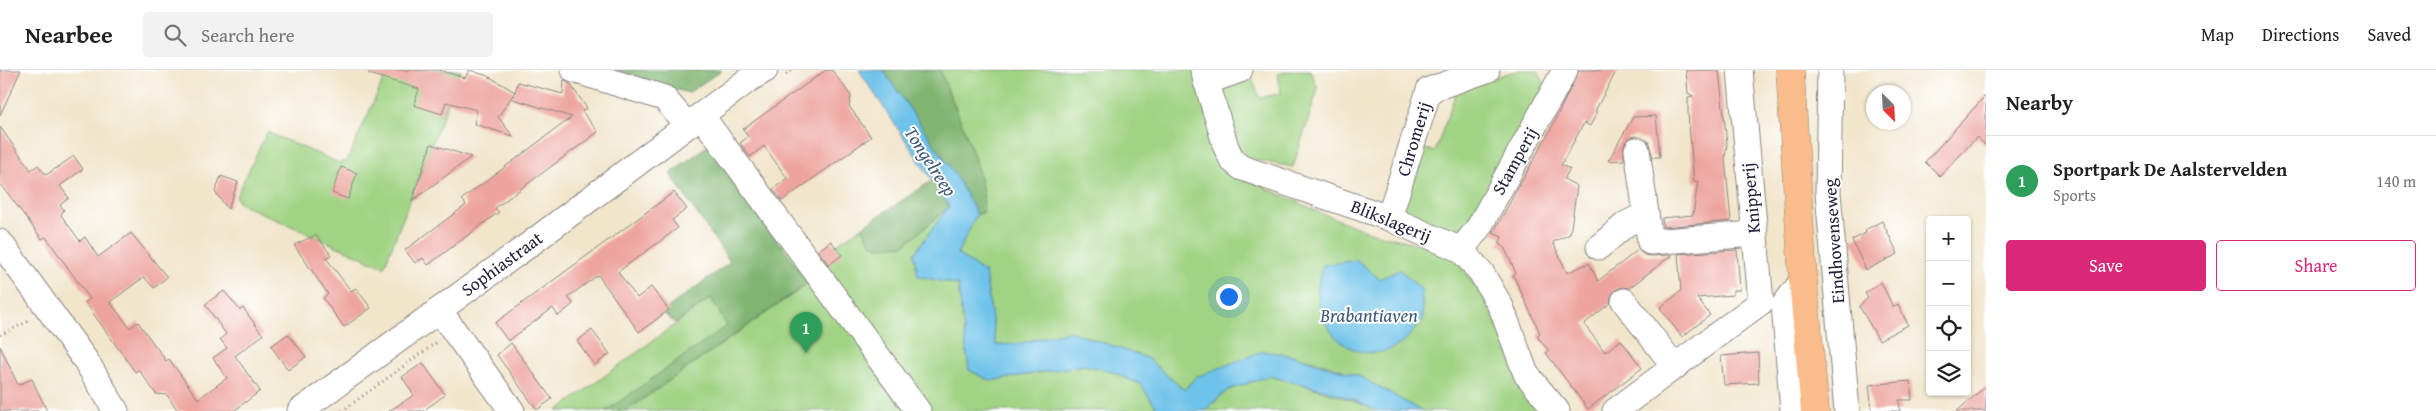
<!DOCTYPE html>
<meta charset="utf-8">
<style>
body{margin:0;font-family:"Gentium Book Plus",serif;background:#f2f2f2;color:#222}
.controls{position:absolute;right:15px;bottom:15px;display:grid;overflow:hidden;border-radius:5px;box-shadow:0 1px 4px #0004}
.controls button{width:45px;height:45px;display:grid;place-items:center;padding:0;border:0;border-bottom:1px solid #e0e0e0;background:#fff;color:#222;font:25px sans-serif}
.compass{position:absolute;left:1866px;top:15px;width:45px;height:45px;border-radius:50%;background:#fff;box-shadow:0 1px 4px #0004;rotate:156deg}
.you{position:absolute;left:1228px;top:226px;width:18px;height:18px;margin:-12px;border:4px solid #fff;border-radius:50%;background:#1a73e8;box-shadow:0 0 0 8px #1a73e833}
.badge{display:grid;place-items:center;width:32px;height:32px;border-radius:50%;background:#db2777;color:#fff;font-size:16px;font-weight:700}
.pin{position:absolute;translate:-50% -41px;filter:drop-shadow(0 1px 2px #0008)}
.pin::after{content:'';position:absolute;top:26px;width:18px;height:15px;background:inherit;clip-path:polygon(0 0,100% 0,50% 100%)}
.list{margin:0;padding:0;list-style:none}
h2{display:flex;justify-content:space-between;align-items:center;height:65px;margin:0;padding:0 20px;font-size:21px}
h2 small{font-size:16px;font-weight:400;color:#767676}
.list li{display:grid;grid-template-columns:32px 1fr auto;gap:15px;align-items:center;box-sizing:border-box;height:90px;padding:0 20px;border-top:1px solid #e0e0e0}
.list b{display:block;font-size:19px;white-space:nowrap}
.list p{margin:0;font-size:16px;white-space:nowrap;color:#767676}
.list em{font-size:16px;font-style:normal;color:#767676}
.actions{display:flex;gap:10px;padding:15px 20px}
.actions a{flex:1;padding:11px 0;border:1px solid #db2777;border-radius:5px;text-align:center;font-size:18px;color:#db2777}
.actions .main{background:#db2777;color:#fff}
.icon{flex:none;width:28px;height:28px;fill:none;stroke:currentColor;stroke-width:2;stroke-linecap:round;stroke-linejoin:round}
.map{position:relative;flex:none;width:1986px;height:341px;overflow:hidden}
header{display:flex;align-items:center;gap:30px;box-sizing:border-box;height:70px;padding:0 25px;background:#fff;border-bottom:1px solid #e0e0e0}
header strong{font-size:24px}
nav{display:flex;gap:28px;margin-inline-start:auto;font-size:18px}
.search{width:350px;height:45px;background:#f2f2f2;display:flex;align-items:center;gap:12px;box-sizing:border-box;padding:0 18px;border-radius:5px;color:#767676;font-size:19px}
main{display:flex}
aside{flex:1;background:#fff}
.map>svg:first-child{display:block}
.green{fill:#a0d383;stroke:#617a5f;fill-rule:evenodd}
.forest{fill:#80b571;stroke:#516c56}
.water{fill:#6ec3ea;stroke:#487292}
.building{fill:#eea49e}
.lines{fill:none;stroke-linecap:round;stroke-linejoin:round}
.minor-casing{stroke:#8a8482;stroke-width:27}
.major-casing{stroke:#8a8482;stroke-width:29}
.path{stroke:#8a8482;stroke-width:3;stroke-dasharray:1 4;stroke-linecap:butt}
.minor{stroke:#fff;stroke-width:25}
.major{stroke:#f9bc8a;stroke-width:28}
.labels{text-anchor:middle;stroke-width:4;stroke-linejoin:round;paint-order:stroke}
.street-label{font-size:18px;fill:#22223b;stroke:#fff}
.water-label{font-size:19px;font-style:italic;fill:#3d5a78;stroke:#fff}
</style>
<header>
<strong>Nearbee</strong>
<div class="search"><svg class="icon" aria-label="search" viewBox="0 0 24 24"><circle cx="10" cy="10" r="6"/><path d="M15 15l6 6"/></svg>Search here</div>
<nav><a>Map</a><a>Directions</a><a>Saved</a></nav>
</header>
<main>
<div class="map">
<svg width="1986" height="341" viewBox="0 0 1986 341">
<rect width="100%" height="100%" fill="#fff"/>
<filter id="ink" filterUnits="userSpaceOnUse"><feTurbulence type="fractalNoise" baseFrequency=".02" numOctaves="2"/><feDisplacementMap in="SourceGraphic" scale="10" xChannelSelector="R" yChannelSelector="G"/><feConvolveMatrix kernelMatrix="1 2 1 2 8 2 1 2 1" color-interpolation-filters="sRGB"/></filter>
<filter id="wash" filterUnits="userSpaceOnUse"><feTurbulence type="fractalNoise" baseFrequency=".0096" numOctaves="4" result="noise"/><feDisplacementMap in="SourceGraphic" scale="20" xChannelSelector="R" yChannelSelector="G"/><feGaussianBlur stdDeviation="1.12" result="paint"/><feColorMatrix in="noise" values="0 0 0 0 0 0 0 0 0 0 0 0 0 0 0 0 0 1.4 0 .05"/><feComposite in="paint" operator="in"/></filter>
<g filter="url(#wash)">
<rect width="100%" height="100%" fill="#f1e5ca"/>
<g class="green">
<polygon points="388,0 461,0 384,197 239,133 236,127 267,62 339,93 347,91"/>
<path d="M940 0H1193L1223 98 1321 143 1369 162 1451 182 1481 225 1548 341H1422L1338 298 1294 286 1263 281 1184 320 1147 288 1070 262 1017 274 996 275 985 203 957 184 977 144 983 143C989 108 953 35 940 0ZM1400 201 1421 219 1423 250Z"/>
<polygon points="1294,0 1310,0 1318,19 1293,97 1245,88 1231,66 1217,16 1251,6 1260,28 1281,23 1278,4"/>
<polygon points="1518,0 1537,0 1548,19 1473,151 1451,161 1399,142 1419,77 1435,82 1457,19"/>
<polygon points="949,137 914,184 918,206 958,215 969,300 991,311 1084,295 1110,301 1140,314 1159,341 626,341 799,220 772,181 799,164 818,187 862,157 871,173 904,175"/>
<polygon points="711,228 727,256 606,341 557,341"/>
<path d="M1269 306C1306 315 1342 325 1377 341H1204L1228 320Z"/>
</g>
<g class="forest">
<polygon points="611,0 722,0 688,23"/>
<path d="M883 0H940C953 35 989 108 983 143L977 144 954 103Z"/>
<polygon points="708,75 808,213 626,341 606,341 727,256 711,228 675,253 662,242 730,192 670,104"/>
<polygon points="933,110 949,137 904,175 878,177 871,173 862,157"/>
</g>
<g class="water">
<polygon points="859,0 883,0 954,103 977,144 957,184 985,203 996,275 1017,274 1069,261 1147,288 1184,320 1196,307 1263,281 1294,286 1359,306 1422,341 1377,341 1351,329 1322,319 1269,306 1228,320 1204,341 1159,341 1140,314 1110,301 1084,295 991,311 969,300 958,215 918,206 914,184 949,136"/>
<path d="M1357 190 1379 209 1400 200 1421 219 1423 250C1415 257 1408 270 1399 275 1360 298 1320 267 1318 225 1317 216 1321 204 1323 195Z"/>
</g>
<g id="blocks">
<g class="building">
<polygon points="0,0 21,0 0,45"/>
<polygon points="370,0 439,0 465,8 469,0 488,6 515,22 498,47 513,66 474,54 477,40 446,32 442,44 414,35 419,19 369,4"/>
<polygon points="826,0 832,0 851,26 849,36 871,67 782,131 773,119 787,108 764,76 750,87 740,73 748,67 743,59"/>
<polygon points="1579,0 1617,0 1596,39 1596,45 1590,56 1584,53 1561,95 1570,99 1564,109 1577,116 1570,164 1553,172 1567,203 1589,193 1598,211 1638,180 1644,185 1651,186 1672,185 1629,218 1622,217 1615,220 1611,226 1610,233 1584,254 1605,282 1621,270 1642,298 1588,339 1546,283 1549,281 1537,266 1540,263 1513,205 1516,203 1504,177 1499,174 1502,167 1493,163 1554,53"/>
<polygon points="1686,0 1719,0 1727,74 1725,88 1731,151 1663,157 1662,148 1693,145 1698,111 1694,112 1688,44 1688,27 1693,26 1688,23"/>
<polygon points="564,10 570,14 587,38 582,41 598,62 495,138 499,142 428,195 423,188 415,193 405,180 466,135 462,129 572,47 513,29 518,12 563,24"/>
<polygon points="1986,25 1986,76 1977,67 1940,106 1925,92"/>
<polygon points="1656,46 1660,87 1653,87 1648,71 1635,66 1629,68 1624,74 1624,90 1608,91 1633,47"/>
<polygon points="0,57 31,100 38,95 46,105 74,86 83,99 60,116 69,128 60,135 64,140 61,145 80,171 85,167 98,187 131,163 167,207 154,218 144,207 110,232 130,258 138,252 166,291 169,289 198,329 227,308 213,288 227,278 220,269 226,264 205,234 224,221 240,240 243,238 263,265 235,286 260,321 234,341 178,341 167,325 156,324 139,300 135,302 85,232 90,229 46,167 42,169 0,113"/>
<polygon points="431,74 471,87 412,131"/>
<polygon points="341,97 357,103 348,129 332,123"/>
<polygon points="221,106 238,112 228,139 215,122"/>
<polygon points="674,122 687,139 672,150 678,158 618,202 637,228 651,217 669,240 639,262 598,205 568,227 573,234 566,240 558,246 553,238 508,271 495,253"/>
<polygon points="1882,151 1898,184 1866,200 1852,170 1866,163 1865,160"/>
<polygon points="316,165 331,185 326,188 351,221 356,218 371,238 344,257 323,228 328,224 294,175"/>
<polygon points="831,171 842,185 829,195 818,181"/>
<polygon points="1737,180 1740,220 1733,220 1733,225 1697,228 1710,245 1682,267 1660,238 1681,221 1678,184"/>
<polygon points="1881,212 1893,237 1898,234 1908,255 1879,270 1859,236 1868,228 1865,223"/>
<polygon points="592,260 610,284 595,295 577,271"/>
<polygon points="288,264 306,287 288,300 271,276"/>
<polygon points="511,273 552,329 537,340 497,285"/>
<polygon points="0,276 18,315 32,309 47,341 0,341"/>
<polygon points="1758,283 1759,313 1724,315 1721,286"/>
<polygon points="423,293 445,325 423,341 389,341 414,325 402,307"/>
<polygon points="1910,311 1912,330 1899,330 1900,341 1872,341 1869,315"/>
<polygon points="1986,316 1986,341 1957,341"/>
</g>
</g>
</g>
<g filter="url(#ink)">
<use href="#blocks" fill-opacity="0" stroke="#8a8482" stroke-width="1"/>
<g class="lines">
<g class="minor-casing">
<g id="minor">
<polyline points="574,0 664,28 687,55"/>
<polyline points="1203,0 1226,77 1232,90 1242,98 1389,148 1461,180 1481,202 1501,237 1526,304 1557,341"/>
<polyline points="1740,0 1761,232"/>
<polyline points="1830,0 1828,123 1847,341"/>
<polyline points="1206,12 1240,0"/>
<polyline points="701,45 918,341"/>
<polyline points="1637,80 1650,172 1754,164"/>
<polyline points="1389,148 1429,20 1487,0"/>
<polyline points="0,172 86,291 116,341"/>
<polyline points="1599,177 1626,154 1646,144"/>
<polyline points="1461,180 1479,157 1565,0"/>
<polyline points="1624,231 1675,297"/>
<polyline points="439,240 512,341"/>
<polyline points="300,341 526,177 748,10 765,0"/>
<polyline points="1615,341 1761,232"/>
<polyline points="1793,341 1784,235 1803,210"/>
</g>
</g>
<g class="major-casing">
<polyline id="major" points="1790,0 1803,210 1815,341"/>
</g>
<g class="path">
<polyline points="786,4 792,0"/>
<polyline points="0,265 31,250"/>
<polyline points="342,341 437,272"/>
</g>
<use href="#minor" class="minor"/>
<use href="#major" class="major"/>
</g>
</g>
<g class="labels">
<g class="street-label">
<text transform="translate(1414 69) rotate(-73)" y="6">Chromerij</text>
<text transform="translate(1515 91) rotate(-61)" y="6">Stamperij</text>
<text transform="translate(1751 128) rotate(-95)" y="6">Knipperij</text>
<text transform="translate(1391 151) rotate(22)" y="6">Blikslagerij</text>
<text transform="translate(1834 171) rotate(-94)" y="6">Eindhovenseweg</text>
<text transform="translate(502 194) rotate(-36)" y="6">Sophiastraat</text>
</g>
<g class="water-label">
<text transform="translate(931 91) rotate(57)" y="7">Tongelreep</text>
<text x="1369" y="252">Brabantiaven</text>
</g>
</g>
</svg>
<div class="controls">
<button>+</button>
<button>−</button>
<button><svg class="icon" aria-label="locate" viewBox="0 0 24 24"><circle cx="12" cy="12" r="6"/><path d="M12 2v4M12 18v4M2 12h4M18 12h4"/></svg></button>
<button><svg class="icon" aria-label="layers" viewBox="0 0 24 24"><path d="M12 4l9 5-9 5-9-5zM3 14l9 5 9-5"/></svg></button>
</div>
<svg class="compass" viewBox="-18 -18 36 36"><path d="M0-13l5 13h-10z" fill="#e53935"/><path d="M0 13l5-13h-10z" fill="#767676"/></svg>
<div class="you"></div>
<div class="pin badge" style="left:806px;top:283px;background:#2e9e5b">1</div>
</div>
<aside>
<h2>Nearby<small></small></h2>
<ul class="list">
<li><span class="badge" style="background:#2e9e5b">1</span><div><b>Sportpark De Aalstervelden</b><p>Sports</p></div><em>140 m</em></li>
</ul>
<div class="actions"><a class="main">Save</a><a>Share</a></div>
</aside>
</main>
